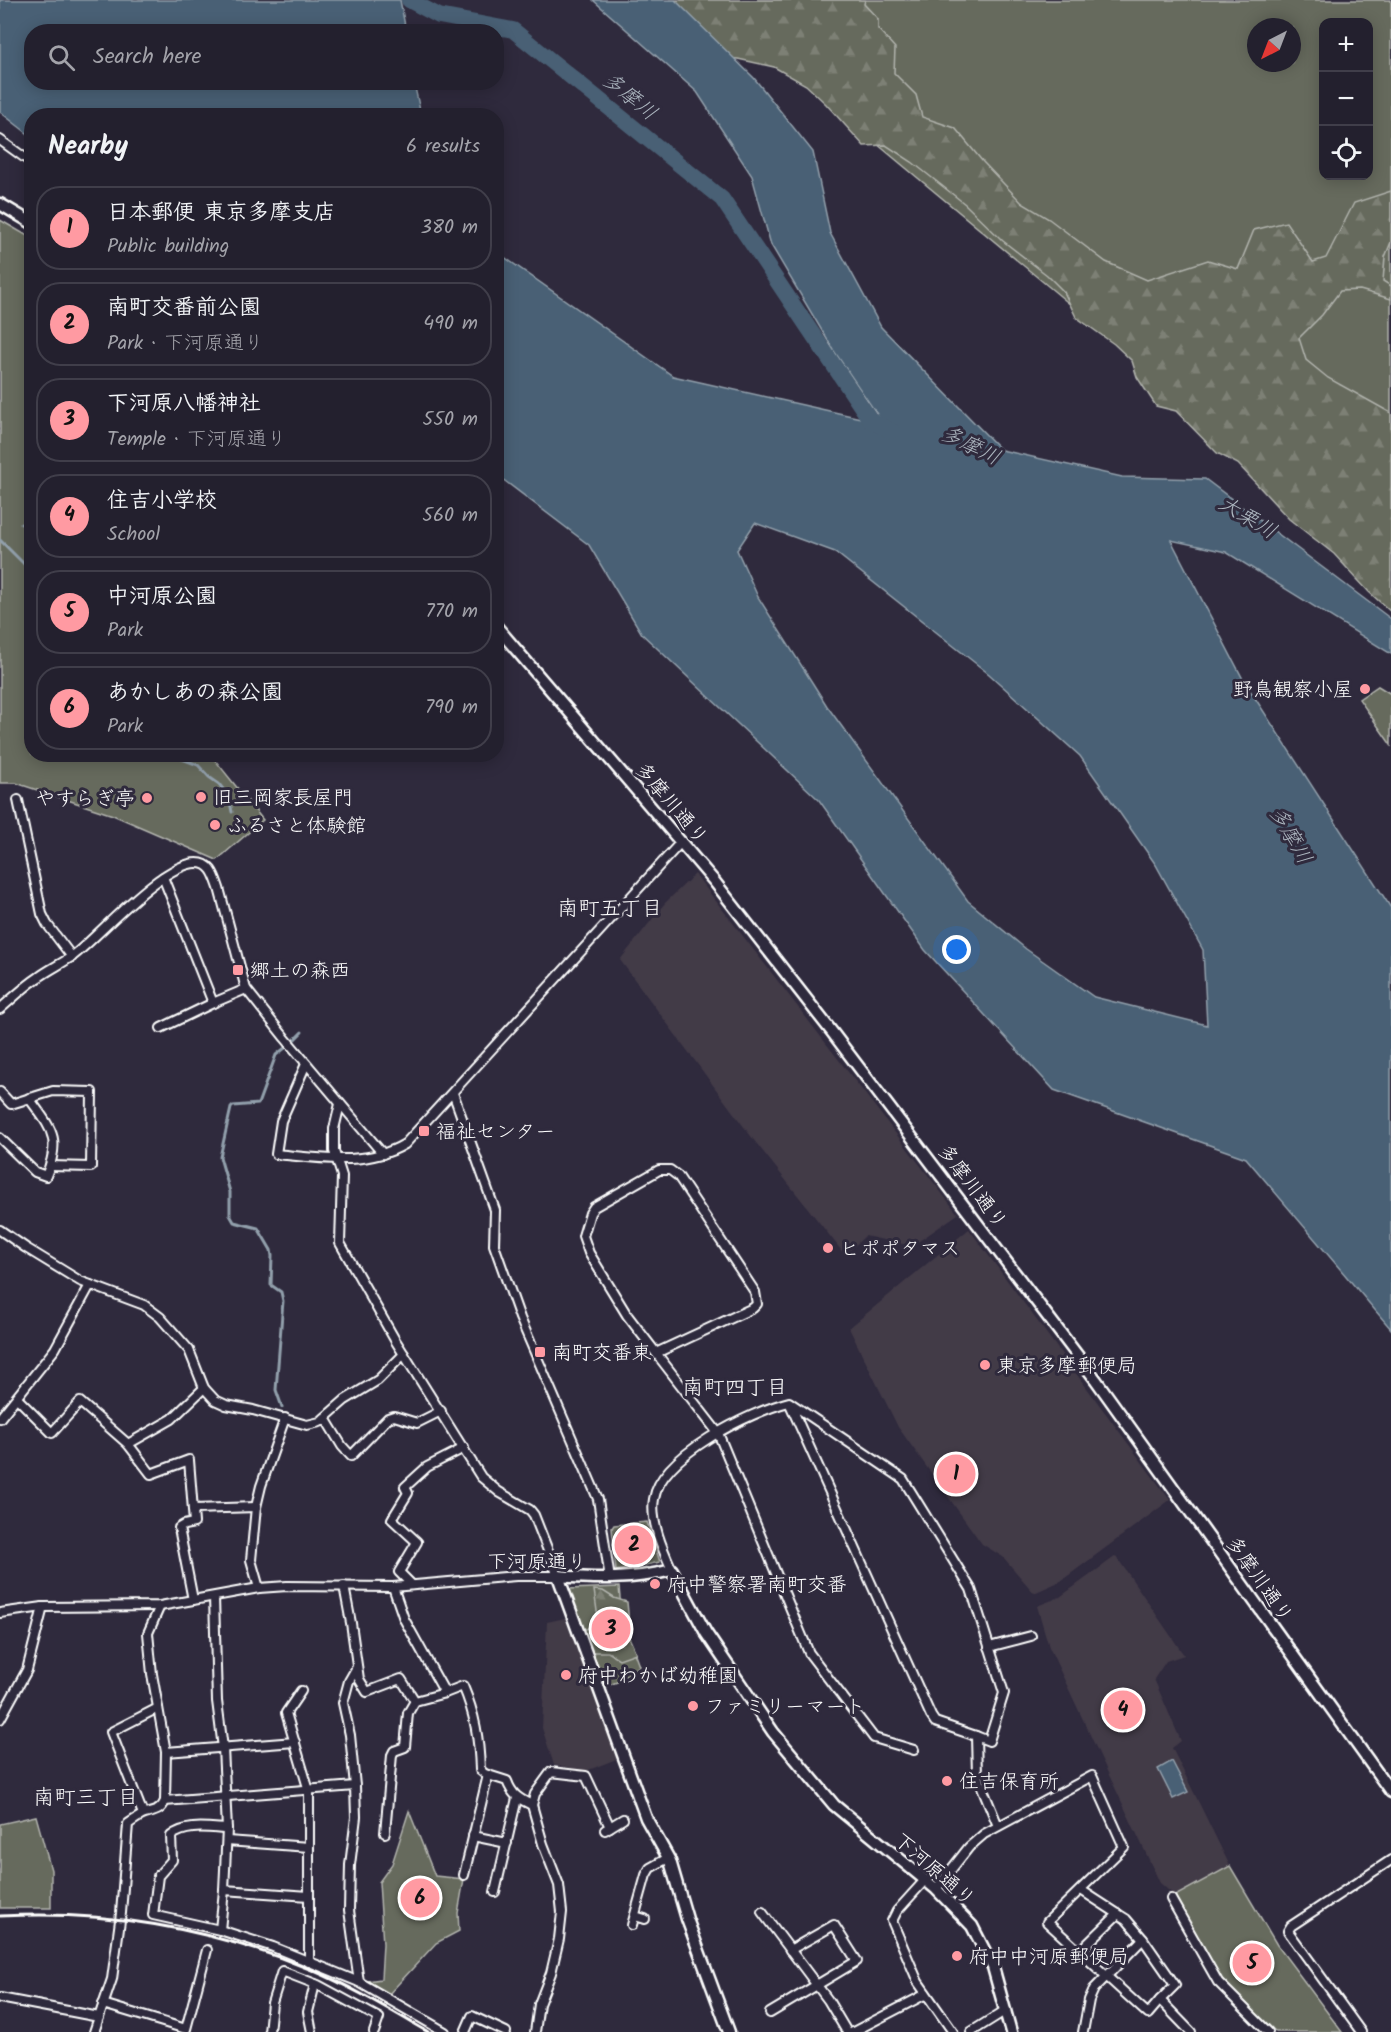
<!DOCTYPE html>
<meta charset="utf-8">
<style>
body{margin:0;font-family:Kalam,"Klee One",sans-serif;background:#2f2d3a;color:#f1f3f6}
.controls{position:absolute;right:18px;top:18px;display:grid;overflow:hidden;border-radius:12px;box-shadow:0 3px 15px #0003}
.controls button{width:54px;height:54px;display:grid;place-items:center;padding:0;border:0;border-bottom:2px solid #403e4a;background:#23202e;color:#f1f3f6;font:30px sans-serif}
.compass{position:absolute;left:1247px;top:18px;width:54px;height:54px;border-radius:50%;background:#23202e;box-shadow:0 3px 15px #0003;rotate:222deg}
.you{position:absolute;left:957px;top:950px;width:21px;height:21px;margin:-15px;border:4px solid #fff;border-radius:50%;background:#1a73e8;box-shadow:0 0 0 9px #1a73e833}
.badge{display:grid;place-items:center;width:39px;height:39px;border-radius:50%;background:#ff9aa2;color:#111;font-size:20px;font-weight:700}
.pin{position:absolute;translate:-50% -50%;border:3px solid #fff;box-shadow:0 2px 6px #0006}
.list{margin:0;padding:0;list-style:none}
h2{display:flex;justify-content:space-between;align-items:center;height:78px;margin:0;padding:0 24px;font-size:26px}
h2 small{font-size:20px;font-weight:400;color:#a3a3aa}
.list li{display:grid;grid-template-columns:39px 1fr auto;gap:18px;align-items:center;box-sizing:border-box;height:84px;margin:0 12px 12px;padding:0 12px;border:2px solid #403e4a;border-radius:24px}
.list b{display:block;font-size:22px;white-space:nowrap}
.list p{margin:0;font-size:20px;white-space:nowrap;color:#a3a3aa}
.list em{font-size:20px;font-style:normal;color:#a3a3aa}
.icon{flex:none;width:33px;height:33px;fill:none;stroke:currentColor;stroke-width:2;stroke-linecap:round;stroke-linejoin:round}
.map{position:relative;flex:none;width:1391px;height:2032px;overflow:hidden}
.search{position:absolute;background:#23202e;box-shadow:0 3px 15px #0003;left:24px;top:24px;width:480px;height:66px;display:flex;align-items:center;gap:15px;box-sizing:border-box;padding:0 21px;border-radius:24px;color:#a3a3aa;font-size:22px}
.panel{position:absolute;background:#23202e;box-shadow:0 3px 15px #0003;left:24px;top:108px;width:480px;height:654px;border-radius:24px}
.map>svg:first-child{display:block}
.built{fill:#423a47}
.green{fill:#666a5d;stroke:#b2b4ae;stroke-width:1.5;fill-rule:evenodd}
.forest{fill:url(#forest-firs);stroke:#b2b4ae;stroke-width:1.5}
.water{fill:#496074;stroke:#92a0ac;stroke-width:1.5;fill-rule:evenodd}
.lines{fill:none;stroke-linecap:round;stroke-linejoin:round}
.stream{stroke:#92a0ac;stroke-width:3}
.river{stroke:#496074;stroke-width:16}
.street-casing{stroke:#fff;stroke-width:12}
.secondary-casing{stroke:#fff;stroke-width:15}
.street{stroke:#2f2a3d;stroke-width:8}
.secondary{stroke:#2f2a3d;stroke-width:10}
.rail{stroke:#fff;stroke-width:3}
.poi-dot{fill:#ff9aa2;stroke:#2f2a3d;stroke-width:2}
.labels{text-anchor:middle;stroke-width:6;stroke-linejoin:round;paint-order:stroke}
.poi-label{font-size:20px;fill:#fff;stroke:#2f2a3d;text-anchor:start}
.street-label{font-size:20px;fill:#fff;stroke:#2f2a3d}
.water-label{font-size:21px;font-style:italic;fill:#adb7c0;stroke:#2f2a3d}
.neighbourhood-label{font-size:21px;fill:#fff;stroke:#2f2a3d}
</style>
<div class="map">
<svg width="1391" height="2032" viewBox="0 0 1391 2032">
<defs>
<pattern id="forest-firs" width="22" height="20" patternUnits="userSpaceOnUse" patternTransform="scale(1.5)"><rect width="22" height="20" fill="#666a5d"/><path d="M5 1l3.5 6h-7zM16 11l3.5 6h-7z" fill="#7d8075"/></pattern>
</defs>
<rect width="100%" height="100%" fill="#2f2a3d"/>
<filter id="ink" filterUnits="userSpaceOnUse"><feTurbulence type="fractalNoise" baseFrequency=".0167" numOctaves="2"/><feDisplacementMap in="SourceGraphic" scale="12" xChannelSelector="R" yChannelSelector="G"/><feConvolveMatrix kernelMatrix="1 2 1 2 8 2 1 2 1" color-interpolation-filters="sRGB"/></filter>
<g filter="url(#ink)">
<g class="built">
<polygon points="695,874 958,1214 912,1246 865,1236 845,1255 753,1139 620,960 665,903"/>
<polygon points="969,1229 1170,1500 1061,1581 1034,1593 1003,1557 982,1544 898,1427 849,1328"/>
<polygon points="1116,1556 1184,1655 1166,1661 1154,1679 1181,1741 1172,1748 1230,1866 1175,1896 1160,1883 1108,1773 1049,1647 1037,1606 1060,1597"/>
<polygon points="565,1618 619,1758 586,1771 554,1765 542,1728 547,1622"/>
</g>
<g class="green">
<path d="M742 0H1391V571L859 129ZM1324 22H1368V176H1324ZM1256 27H1292V63H1256Z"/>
<polygon points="0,220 31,238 32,754 211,755 263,820 217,860 113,815 16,783 0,783"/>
<polygon points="1378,686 1391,694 1391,745 1359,699"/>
<polygon points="647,1522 660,1562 616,1571 612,1528 614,1525"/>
<polygon points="619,1587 622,1620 639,1666 617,1682 604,1687 569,1589"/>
<polygon points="409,1811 435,1876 464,1879 458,1913 459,1931 436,1943 388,1995 367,1981 381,1979 383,1944 379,1882 392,1864"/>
<polygon points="36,1816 51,1870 51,1908 0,1908 0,1824"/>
<polygon points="1230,1866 1277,1945 1342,2032 1276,2032 1222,1980 1175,1896"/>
</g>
<g class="forest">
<polygon points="670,0 865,0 864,4 878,19 878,29 895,48 894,73 916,95 922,117 955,128 983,162 1022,203 1049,219 1106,262 1147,280 1208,260 1238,269 1254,230 1286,222 1313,262 1326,258 1354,203 1391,191 1391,242 1385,257 1383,281 1391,286 1391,299 1360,290 1340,291 1322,315 1299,338 1306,360 1328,378 1391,413 1391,612 1369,592 1334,554 1289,519 1238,464 1217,453 1176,411 1156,406 1137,377 1132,361 1114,344 1076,317 1064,292 1047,275 1003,241 965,204 912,162 886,145 864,146 826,104 806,85 774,67 738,59 711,57"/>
<polygon points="594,1590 603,1591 614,1598 627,1602 629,1623 617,1625 617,1629 628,1635 636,1653 619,1659 608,1652 587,1652 583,1630 599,1624 601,1617 597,1611"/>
</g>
<g class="water">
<polygon points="0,0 400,0 406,31 32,32 32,82 414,83 421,115 32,116 31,136 0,112"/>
<path d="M593 0H675L754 78 813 152 830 233 881 327 1001 450 1122 477 1205 479 1391 619V654L1226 552 1171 540 1244 681 1391 908V1329L1246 1158 1054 1090 925 950 819 800 642 634 589 545 497 475V252L673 376 883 423 834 351 771 245 752 176 697 92ZM755 523 835 552 989 674 1080 756 1156 865 1203 950 1207 1025 1094 997 1026 949 968 901 827 706 758 597 737 550Z"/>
<polygon points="1172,1761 1188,1792 1173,1799 1158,1769"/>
</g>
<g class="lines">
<g class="stream">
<polyline points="21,524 32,523"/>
<polyline points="0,540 32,572"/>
<polyline points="169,754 198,765 209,777 219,784 229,797 232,812"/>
<polyline points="295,1039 302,1032"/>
<polyline points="282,1407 276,1390 283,1301 281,1292 271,1285 272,1256 271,1250 258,1228 234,1222 230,1215 230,1192 220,1157 231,1108 233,1106 258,1104 276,1055 285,1048"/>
</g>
<polyline class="river" points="409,0 439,16 513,30 722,199 871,421 892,431"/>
<g class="street-casing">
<g id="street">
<polyline points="0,140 32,163"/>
<polyline points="18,800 42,914 47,924 72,957"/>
<polyline points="163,877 213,1003"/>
<path d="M0 1009C13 998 25 986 39 977 50 969 63 963 74 955 101 934 162 863 197 863 212 863 215 877 219 888L246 989 285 1038 383 1154"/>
<polyline points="161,1028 213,1003 246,989"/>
<path d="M306 1064 281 1121 276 1154C318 1158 367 1167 405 1144L681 842"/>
<polyline points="0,1092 11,1104 53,1091 92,1092 91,1167 50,1166"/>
<polyline points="453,1093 495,1210 494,1245 520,1318 598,1499 610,1579"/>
<path d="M0 1138 35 1172 46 1176C62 1137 51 1129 29 1098"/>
<polyline points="0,1230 26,1248 80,1281 144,1305 160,1317 189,1350 204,1388 215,1400 226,1405 253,1410 307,1425 320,1422 345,1400 378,1380 404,1354"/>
<polyline points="656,1353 753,1308 757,1304 755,1292 678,1176 670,1170 659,1170 594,1207 590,1213 583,1236 589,1253 627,1315 653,1349 656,1353 718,1433 809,1653 874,1738 914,1750"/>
<polyline points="17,1398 52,1433 80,1402 128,1444 151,1474 189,1460 194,1523 184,1525 179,1528 193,1600"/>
<polyline points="790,1404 931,1716 935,1722 976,1736 977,1775 998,1826"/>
<polyline points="0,1418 55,1349 90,1285"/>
<polyline points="325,1418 342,1446 351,1456 388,1418 394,1416 417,1423 441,1411"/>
<polyline points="128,1444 172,1419 204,1388"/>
<polyline points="194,1509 256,1507"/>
<path d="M672 1570C663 1550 650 1521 654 1499 661 1455 750 1412 789 1402L903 1479 971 1589 1004 1693 989 1741 976 1736"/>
<polyline points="412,1585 399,1572 417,1542 392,1519 408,1493 405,1487 427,1467 464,1448"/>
<polyline points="344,1586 351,1623 359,1679 367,1692 401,1679 415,1701 445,1693"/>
<path d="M393 1587 404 1619 445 1693 463 1686C475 1714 479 1739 480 1770L485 1774 507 1781C512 1795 519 1799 532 1805L543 1844 559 1885 562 1912 559 1939 551 1973 539 2004 535 2032"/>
<polyline points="259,1588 251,1560 256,1507 261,1486 285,1418"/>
<polyline points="214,1597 217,1701 223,1748 227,1829 224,1890 220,1930"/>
<polyline points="0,1613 43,1607 160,1606 259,1588 287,1586 393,1587 516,1576 558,1576 534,1515 530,1510 499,1492 481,1477 395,1340 340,1243 342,1176 334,1151 334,1129 340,1104"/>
<polyline points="989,1647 1031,1636"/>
<polyline points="357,1667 349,1681 343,1703 350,1735 355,1786 356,1817 350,1865 349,1910 359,1982"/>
<polyline points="301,1691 286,1713 309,1791 309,1962"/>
<polyline points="0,1719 27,1670 43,1607"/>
<polyline points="166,1752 295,1742"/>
<polyline points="165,1801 355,1786"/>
<polyline points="532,1805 535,1794 551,1772 586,1776 610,1827"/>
<polyline points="143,1814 111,1732 158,1708"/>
<path d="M227 1829C208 1828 186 1824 171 1836L172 1860 158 1876 153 1915 220 1930 273 1947 359 1982 445 2032"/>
<polyline points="605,1830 623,1819"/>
<polyline points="385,1833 392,1755 394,1751 405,1747 408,1713 415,1701"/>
<polyline points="473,1836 507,1843"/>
<polyline points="227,1841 309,1847"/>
<polyline points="464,1875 488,1775"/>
<polyline points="925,1880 897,1911 892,1921 918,1982 953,2032"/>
<polyline points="936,1889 969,1847 984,1834 1092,1776 1124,1847 1047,1922 1148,2014 1160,2000 1191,2032"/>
<polyline points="224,1890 309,1896"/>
<polyline points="495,1892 517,1798"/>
<polyline points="1171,1899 1218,1982 1268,2032"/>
<polyline points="762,1912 828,2000 847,2032"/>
<polyline points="1118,1914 1126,1919 1143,1939"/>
<polyline points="635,1916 645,1919"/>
<polyline points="632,1925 646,1875 650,1868 668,1858"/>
<polyline points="1080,1951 1118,1914 1081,1890"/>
<polyline points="0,1998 99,2017"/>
<polyline points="103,2004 186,2029 207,1950"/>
<polyline points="770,2013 857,1961 834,1925 790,1950"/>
<path d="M94 2032 112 1979 121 1913 128 1824C133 1821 139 1816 145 1814 155 1811 161 1811 165 1801L166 1752 152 1674 148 1633 160 1606"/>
<polyline points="269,2032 272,2003 282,1971 318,1985 379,2018 374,2032"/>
<polyline points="312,2032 308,2012 315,1984"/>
<polyline points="465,2032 472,2016 506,2032"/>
<polyline points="853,2032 926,1994"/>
<polyline points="971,2032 1006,2010"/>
<polyline points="1083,2032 1089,2000 1094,1989 1143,1939 1175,1985 1160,2000"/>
<polyline points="1361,2032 1288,1931 1291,1926 1391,1860"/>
</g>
</g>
<g class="secondary-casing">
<g id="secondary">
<polyline points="0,204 32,223"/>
<polyline points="496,626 714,881 832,1032 1096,1380 1391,1792"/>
<path d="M729 2032 687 1919 670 1861 646 1818 558 1576C597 1579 634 1580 672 1570L706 1633 773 1732 834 1805 936 1889 972 1926 993 1967 1011 2032"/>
</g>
</g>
<use href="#street" class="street"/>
<use href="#secondary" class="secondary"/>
<path class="rail" d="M0 1916C107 1910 213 1929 312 1970 352 1987 390 2010 428 2032"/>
</g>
</g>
<g class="poi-dot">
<circle cx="1365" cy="689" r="6"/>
<circle cx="201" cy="797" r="6"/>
<circle cx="147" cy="798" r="6"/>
<circle cx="215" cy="825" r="6"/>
<rect x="232" y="964" width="12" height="12" rx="3"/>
<rect x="418" y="1125" width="12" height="12" rx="3"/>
<circle cx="828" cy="1248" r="6"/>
<rect x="534" y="1346" width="12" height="12" rx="3"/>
<circle cx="985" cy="1365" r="6"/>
<circle cx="655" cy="1584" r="6"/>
<circle cx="566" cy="1675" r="6"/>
<circle cx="693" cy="1706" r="6"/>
<circle cx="947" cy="1781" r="6"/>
<circle cx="957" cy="1956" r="6"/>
</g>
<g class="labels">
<g class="poi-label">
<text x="1353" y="696" text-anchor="end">野鳥観察小屋</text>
<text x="213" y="804">旧三岡家長屋門</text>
<text x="135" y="805" text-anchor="end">やすらぎ亭</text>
<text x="227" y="832">ふるさと体験館</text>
<text x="250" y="977">郷土の森西</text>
<text x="436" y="1138">福祉センター</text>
<text x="840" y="1255">ヒポポタマス</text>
<text x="552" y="1359">南町交番東</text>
<text x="997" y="1372">東京多摩郵便局</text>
<text x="667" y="1591">府中警察署南町交番</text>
<text x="578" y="1682">府中わかば幼稚園</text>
<text x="705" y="1713">ファミリーマート</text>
<text x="959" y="1788">住吉保育所</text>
<text x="969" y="1963">府中中河原郵便局</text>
</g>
<g class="street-label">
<text transform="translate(672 803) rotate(50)" y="7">多摩川通り</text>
<text transform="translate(973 1186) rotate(53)" y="7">多摩川通り</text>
<text x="537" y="1568">下河原通り</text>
<text transform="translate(1260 1579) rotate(55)" y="7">多摩川通り</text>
<text transform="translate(935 1869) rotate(41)" y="7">下河原通り</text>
</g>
<g class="water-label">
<text transform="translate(630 96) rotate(39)" y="7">多摩川</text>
<text transform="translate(971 445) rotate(26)" y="7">多摩川</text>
<text transform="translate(1248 517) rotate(31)" y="7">大栗川</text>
<text transform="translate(1291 835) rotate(60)" y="7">多摩川</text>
</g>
<g class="neighbourhood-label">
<text x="610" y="915">南町五丁目</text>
<text x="735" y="1394">南町四丁目</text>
<text x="86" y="1804">南町三丁目</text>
</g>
</g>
</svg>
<div class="controls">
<button>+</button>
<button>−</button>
<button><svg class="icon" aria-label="locate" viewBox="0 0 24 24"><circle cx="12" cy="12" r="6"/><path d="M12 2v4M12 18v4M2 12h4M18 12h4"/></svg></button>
</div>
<svg class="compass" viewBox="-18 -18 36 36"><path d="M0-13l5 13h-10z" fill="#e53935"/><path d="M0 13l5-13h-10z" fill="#a3a3aa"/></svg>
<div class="you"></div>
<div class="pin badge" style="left:956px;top:1474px">1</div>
<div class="pin badge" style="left:634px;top:1545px">2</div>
<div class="pin badge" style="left:611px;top:1629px">3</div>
<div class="pin badge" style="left:1123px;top:1710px">4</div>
<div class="pin badge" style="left:1252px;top:1963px">5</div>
<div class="pin badge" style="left:420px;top:1898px">6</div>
<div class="search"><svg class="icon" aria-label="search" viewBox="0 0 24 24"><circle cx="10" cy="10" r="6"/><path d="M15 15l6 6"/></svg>Search here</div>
<section class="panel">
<h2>Nearby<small>6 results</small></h2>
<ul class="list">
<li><span class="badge">1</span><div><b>日本郵便 東京多摩支店</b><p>Public building</p></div><em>380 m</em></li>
<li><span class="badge">2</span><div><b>南町交番前公園</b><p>Park · 下河原通り</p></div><em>490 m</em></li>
<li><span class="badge">3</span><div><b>下河原八幡神社</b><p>Temple · 下河原通り</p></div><em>550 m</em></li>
<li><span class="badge">4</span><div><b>住吉小学校</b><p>School</p></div><em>560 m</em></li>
<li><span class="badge">5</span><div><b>中河原公園</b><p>Park</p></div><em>770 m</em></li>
<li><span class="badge">6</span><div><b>あかしあの森公園</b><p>Park</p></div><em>790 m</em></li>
</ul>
</section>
</div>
